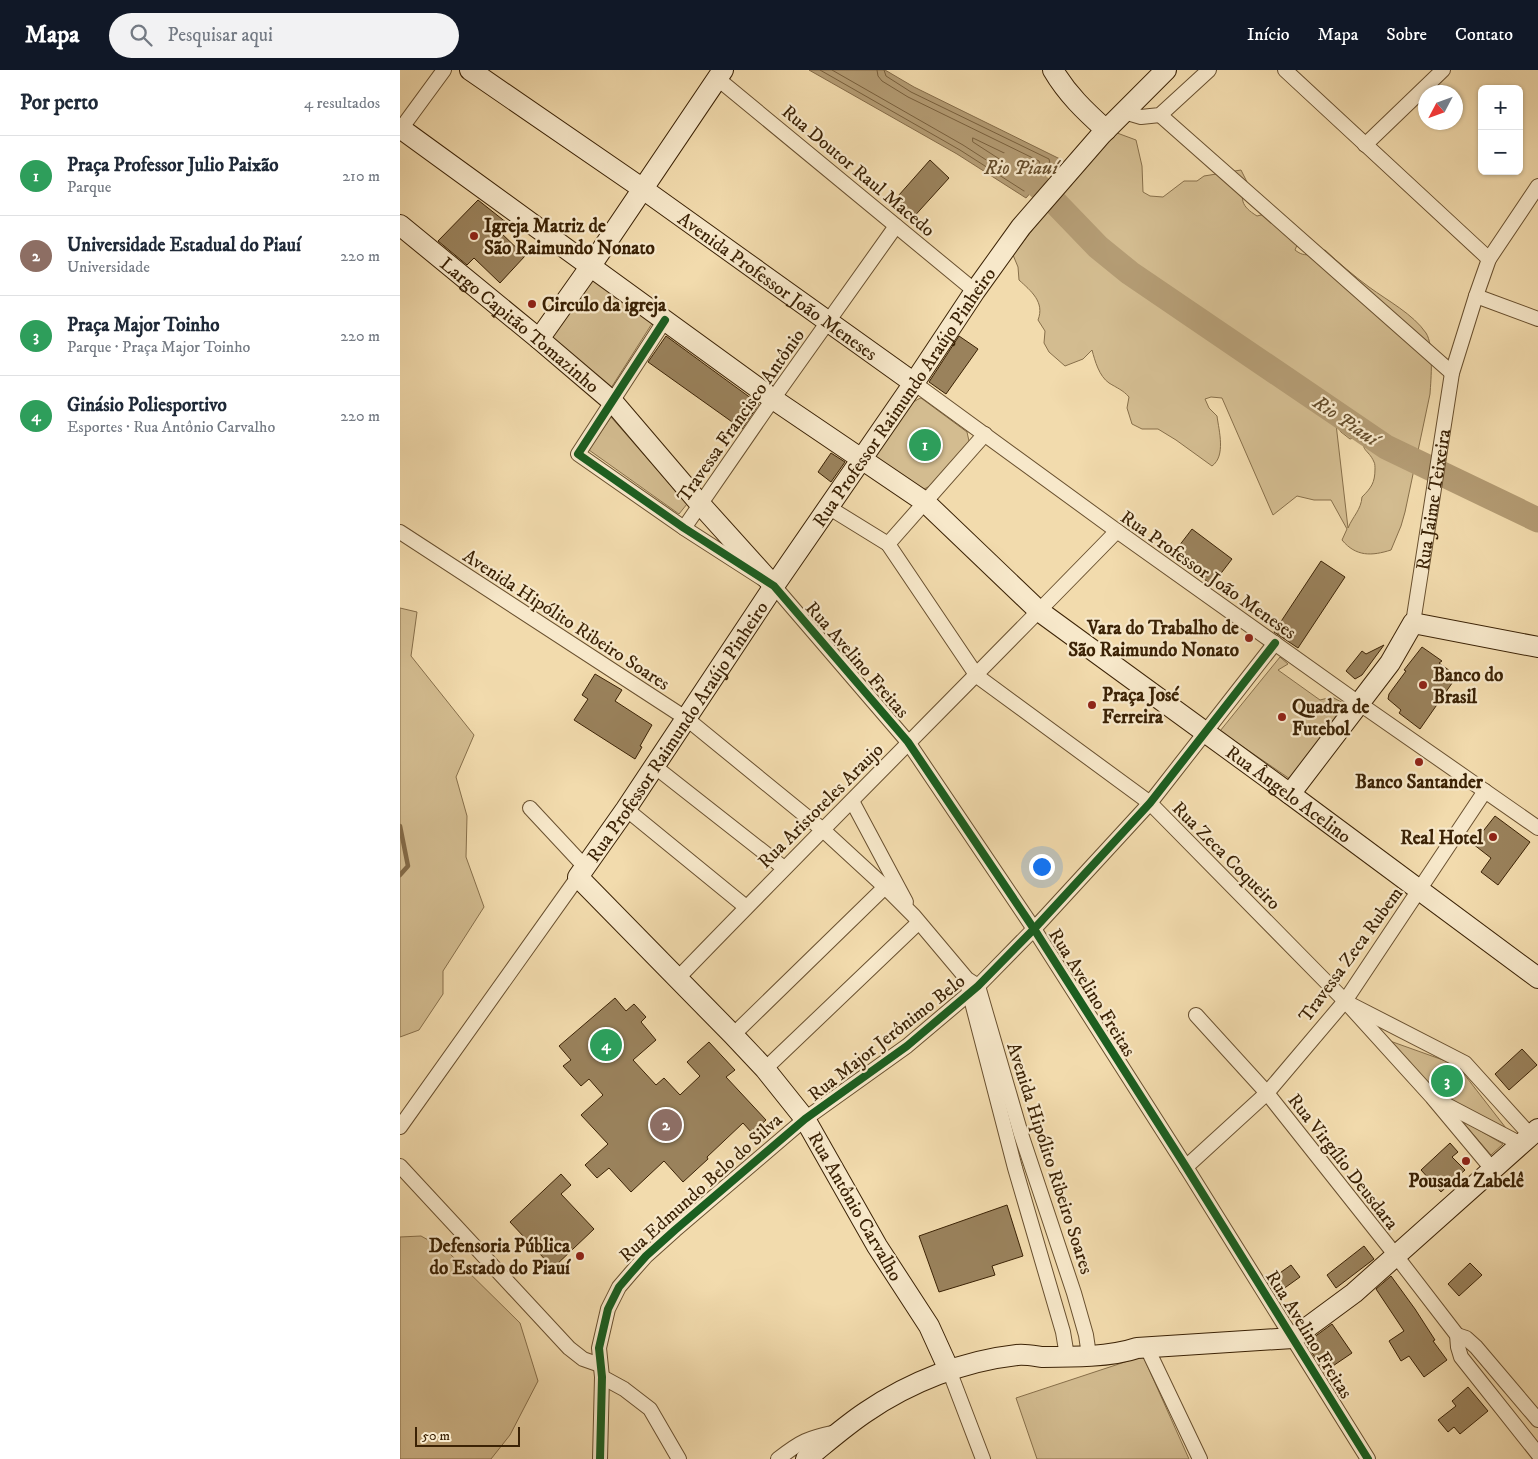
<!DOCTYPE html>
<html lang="pt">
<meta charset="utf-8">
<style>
body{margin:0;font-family:"IM FELL DW Pica",serif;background:#f2f2f3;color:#1f2937}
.controls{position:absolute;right:15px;top:15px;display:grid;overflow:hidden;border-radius:8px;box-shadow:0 1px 4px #0004}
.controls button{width:45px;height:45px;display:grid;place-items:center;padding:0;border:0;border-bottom:1px solid #e0e1e3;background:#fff;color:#1f2937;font:25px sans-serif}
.compass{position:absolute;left:1018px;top:15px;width:45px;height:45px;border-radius:50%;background:#fff;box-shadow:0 1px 4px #0004;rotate:229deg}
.scale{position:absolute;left:15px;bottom:12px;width:105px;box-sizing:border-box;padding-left:5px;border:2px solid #3b2205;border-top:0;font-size:14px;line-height:18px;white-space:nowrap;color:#3b2205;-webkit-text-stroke:4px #f7e8ca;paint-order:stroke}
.you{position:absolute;left:641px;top:796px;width:18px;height:18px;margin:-12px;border:4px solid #fff;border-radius:50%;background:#1a73e8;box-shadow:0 0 0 8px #1a73e833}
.badge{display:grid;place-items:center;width:32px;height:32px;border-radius:50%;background:#111827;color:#fff;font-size:16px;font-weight:700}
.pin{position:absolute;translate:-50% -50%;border:2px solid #fff;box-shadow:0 1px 5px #0006}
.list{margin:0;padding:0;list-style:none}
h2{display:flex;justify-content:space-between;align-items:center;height:65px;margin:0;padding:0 20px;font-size:21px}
h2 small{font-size:16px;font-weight:400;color:#747a83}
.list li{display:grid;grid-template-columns:32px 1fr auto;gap:15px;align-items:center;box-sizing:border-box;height:80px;padding:0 20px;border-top:1px solid #e0e1e3}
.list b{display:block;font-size:19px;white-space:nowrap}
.list p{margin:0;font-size:16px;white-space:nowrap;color:#747a83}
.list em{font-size:16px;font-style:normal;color:#747a83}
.icon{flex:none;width:28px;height:28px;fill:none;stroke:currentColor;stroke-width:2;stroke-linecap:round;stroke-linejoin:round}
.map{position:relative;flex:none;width:1138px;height:1389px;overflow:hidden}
header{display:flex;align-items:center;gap:30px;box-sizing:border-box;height:70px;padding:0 25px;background:#111827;color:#fff}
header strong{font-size:24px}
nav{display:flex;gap:28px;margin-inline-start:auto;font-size:18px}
.search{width:350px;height:45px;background:#f2f2f3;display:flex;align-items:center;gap:12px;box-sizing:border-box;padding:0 18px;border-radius:28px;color:#747a83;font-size:19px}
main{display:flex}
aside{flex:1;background:#fff}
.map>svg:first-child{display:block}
.green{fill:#d3bc90;stroke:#876f4a;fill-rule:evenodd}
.water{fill:#b49c74;stroke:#846b48}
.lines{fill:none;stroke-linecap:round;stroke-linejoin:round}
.shore{stroke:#785f3c;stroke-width:1}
.stream{stroke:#846b48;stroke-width:4.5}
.river{stroke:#b49c74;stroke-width:25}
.building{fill:#9a825c;stroke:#3b2205}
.street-casing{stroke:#69502f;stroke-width:16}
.secondary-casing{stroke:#3b2205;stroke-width:22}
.street{stroke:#f7e8ca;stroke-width:14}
.secondary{stroke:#f7e8ca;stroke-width:20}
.cycleway-casing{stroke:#f7e8ca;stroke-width:11}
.cycleway{stroke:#1b5e20;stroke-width:8}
.poi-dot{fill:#8f2418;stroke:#f7e8ca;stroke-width:2}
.labels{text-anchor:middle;stroke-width:4.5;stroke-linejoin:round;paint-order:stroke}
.street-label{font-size:19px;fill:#3b2205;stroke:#f7e8ca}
.poi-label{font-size:19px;font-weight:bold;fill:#3b2205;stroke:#f7e8ca;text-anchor:start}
.water-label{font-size:20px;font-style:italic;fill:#654d2c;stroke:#f7e8ca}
</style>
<header>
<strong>Mapa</strong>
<div class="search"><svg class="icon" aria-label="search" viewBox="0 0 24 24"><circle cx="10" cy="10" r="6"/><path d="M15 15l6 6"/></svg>Pesquisar aqui</div>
<nav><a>Início</a><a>Mapa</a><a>Sobre</a><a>Contato</a></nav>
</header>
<main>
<aside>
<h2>Por perto<small>4 resultados</small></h2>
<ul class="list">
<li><span class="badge" style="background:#2e9e5b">1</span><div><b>Praça Professor Julio Paixão</b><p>Parque</p></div><em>210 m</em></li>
<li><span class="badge" style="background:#8d6e63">2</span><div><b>Universidade Estadual do Piauí</b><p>Universidade</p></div><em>220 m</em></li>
<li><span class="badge" style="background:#2e9e5b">3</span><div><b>Praça Major Toinho</b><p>Parque · Praça Major Toinho</p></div><em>220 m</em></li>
<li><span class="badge" style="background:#2e9e5b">4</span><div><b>Ginásio Poliesportivo</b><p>Esportes · Rua Antônio Carvalho</p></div><em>220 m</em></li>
</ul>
</aside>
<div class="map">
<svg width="1138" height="1389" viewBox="0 0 1138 1389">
<rect width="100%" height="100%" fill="#f2dbad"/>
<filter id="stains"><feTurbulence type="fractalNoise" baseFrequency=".004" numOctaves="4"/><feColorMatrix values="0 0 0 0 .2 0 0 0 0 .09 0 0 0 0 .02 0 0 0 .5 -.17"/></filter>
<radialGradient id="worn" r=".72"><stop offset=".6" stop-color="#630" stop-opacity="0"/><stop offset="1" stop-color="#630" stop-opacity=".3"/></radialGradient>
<g class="green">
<path d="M709 60 736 70 742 96 743 122 750 126 763 127 784 111H797L804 106 841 100 847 112C839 129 841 136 857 146L865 144 884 155 893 154 902 163 895 180C906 189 913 183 925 180 939 193 954 206 969 217 988 231 1013 244 1026 263 1034 275 1031 309 1030 324L1005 442 1001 456 991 480C972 486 956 487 942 470L947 459 931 430H914L897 426 873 445 822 328 811 327 805 329 809 338 817 346C819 361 826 386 812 396L776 370 758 359H742L732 354 727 338 729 327C723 320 717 318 709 313 699 306 695 291 692 280L683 289 665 296 649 282 644 273 645 261 638 250C645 232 631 221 619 210L618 197 613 185ZM936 354 941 362 950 369 966 364C959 382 968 378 974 392 975 393 975 398 975 399 975 413 971 418 962 427 961 440 953 446 948 458Z"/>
<polygon points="193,209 253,252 211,318 151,268"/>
<path d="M521 328 567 362 569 371 566 377 530 416 522 420 476 389V386C486 371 504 333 521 328Z"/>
<polygon points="211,347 287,434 279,444 189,380"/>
<polygon points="0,538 17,542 11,586 74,665 56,707 67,746 66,787 84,837 43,901 43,924 19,960 0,967"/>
<polygon points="880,587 888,594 878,600 920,630 932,627 945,634 890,709 820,661"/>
<polygon points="990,971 1057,995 1109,1062 1038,1027"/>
<polygon points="1060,1049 1103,1074 1091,1085"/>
<polygon points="21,1166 46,1180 120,1253 138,1311 110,1365 91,1389 0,1389 0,1167"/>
<polygon points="743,1286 789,1389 637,1389 616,1328"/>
</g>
<polygon class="water" points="409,0 485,0 514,17 660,89 626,128 557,84"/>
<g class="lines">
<g class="shore">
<polyline points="420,0 560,80 624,121 626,120 650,93 649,89 511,22 486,6 484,0"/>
<polyline points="432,0 563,75 622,113 625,112 640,95 639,91 508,27 482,11 478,6 477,0"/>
<polygon points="573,68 627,94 628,97 623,103 621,103 573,72"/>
</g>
<polyline class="stream" points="0,756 8,796 0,805"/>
<polyline class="river" points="612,93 645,122 698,177 730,203 986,377 1138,450"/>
</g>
<g class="building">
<polygon points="530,90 549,108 510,151 491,134"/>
<polygon points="78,130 107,153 99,161 125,186 100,213 74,188 67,195 38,171"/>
<polygon points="266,266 359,334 342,359 248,292"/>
<polygon points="559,266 578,279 546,324 529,312"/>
<polygon points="431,383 445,392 431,412 418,402"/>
<polygon points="792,459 832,489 812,515 772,485"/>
<polygon points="921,491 945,507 898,578 874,562"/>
<polygon points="984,575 962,605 955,609 946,601 962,581 966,584"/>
<polygon points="1022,577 1042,591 1039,593 1057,606 1020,659 999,643 1001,640 988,629 989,624 1006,601 1004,600"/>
<polygon points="195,604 222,620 215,631 252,655 240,676 242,677 235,689 174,650 188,629 182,625"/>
<polygon points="1095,746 1130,772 1098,815 1081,802 1091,788 1073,774"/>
<polygon points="215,928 226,941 234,934 246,947 241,952 256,970 233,990 256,1015 264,1008 280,1025 300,1006 287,992 309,972 335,1000 326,1007 366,1050 352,1063 343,1053 307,1087 308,1089 283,1112 264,1091 231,1122 209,1098 197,1108 185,1095 208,1074 181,1045 203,1025 189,1009 181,1016 163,996 171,990 159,976"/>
<polygon points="1122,979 1137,995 1109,1020 1095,1004"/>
<polygon points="1050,1073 1058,1082 1052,1087 1065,1100 1041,1122 1021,1100"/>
<polygon points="161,1104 171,1115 161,1124 194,1159 153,1198 110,1152"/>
<polygon points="607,1135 623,1186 592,1196 595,1205 539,1222 519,1166"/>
<polygon points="964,1176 974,1189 936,1218 927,1205"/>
<polygon points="1070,1193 1082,1205 1059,1226 1048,1214"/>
<polygon points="891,1195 900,1207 879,1222 870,1210"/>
<polygon points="991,1206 1015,1239 1035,1270 1033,1271 1047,1290 1024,1307 1009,1286 1001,1291 989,1271 1004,1261 976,1219"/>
<polygon points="932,1254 952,1283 924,1302 906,1273"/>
<polygon points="1068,1317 1088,1341 1060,1364 1054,1357 1048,1362 1038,1350 1056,1336 1052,1331"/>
</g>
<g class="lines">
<g class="street-casing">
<g id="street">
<polyline points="885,0 1089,189"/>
<polyline points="318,9 575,221"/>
<polyline points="724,42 741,47 760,45 809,0"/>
<polyline points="760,45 1052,303"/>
<polyline points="0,60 44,0"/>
<polyline points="965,75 1043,0"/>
<polyline points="1076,226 1138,249"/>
<polyline points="265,250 178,384 284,458 374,516 508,672 634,859 786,1097 968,1389"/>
<polyline points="514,313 717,461 960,634 1138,758"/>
<polyline points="428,437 488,474 577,606 750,733 945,931 1032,1027 1093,1100"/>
<polyline points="284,458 373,329 496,156"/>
<polyline points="0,462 287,649 423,760 485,817 514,846 567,909 578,916 621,1064 674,1223 686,1265 689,1285"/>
<polyline points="488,474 585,364"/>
<path id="s1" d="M1013 553 1052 303 1076 226 1089 189 1138 116"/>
<polyline points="254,696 384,798"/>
<polyline points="452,731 506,832"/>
<polyline points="130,738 185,797"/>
<polyline points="226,739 346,837"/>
<path d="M278 908C423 758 571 611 717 461"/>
<polyline points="568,917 615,1098 663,1262 667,1286"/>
<polyline points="950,934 1065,993 1131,1066"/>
<polyline points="796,945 867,1023 997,1187 1057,1265 1058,1277 1061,1287 1138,1384"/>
<polyline points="333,965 485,817"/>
<polyline points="365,999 518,853"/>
<polyline points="1039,1031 1121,1074"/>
<polyline points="0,1057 178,807"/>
<polyline points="0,1096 169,1278 183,1289 200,1295"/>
<polyline points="786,1097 867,1023 945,931 1085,721"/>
<polyline points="1057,1265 1066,1268 1076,1277 1138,1350"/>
<polyline points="747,1278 800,1389"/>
<polyline points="549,1300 583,1389"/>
<polyline points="202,1307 224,1319 250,1339 279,1389"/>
<polyline points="200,1389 202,1307 199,1278 208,1239 219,1217 231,1203 246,1186 275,1160 405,1049 507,976 578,916 634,859 750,733 875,573"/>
<path d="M378 1389C401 1371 408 1368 436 1362"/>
</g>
</g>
<g class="secondary-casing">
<g id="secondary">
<path id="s2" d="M70 0 243 119 514 313"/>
<path d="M653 0C667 24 685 41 706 60"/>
<path id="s3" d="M0 58 373 329 525 432 639 541 890 724 1138 908"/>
<path id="s4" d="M0 155 139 269 213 332 301 435 374 516"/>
<polyline points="139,269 190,197 323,0"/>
<polyline points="890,724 990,593 1013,553 1138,577"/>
<path id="s5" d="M549 1300 529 1256 477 1176 405 1049 365 999 333 965 178 807 226 739 374 516 514 313 575 221 621 157 701 65 766 0"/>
<path d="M406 1389C426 1373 445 1356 466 1342 510 1312 563 1291 617 1285 625 1284 635 1286 643 1287 671 1287 711 1287 737 1278L893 1268 954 1223 1138 1059"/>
</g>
</g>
<use href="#street" class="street"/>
<use href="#secondary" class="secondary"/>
<g class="cycleway-casing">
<g id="cycleway">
<polyline points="265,250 178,384 284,458 374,516 508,672 634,859 786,1097 968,1389"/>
<polyline points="200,1389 202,1307 199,1278 208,1239 219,1217 231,1203 246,1186 275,1160 405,1049 507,976 578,916 634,859 750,733 875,573"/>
</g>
</g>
<use href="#cycleway" class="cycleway"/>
</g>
<g class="poi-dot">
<circle cx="74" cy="166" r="5"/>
<circle cx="132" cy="234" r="5"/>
<circle cx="849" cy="568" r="5"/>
<circle cx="1023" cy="615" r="5"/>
<circle cx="692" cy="635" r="5"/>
<circle cx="882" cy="647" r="5"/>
<circle cx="1019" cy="692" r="5"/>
<circle cx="1093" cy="767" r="5"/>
<circle cx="1066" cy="1091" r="5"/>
<circle cx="180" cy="1186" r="5"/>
</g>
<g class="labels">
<g class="street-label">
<text transform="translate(459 100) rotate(40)" y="7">Rua Doutor Raul Macedo</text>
<text dy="7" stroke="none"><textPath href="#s2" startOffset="376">Avenida Professor João Meneses</textPath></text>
<text dy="7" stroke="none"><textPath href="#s4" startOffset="156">Largo Capitão Tomazinho</textPath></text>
<text dy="7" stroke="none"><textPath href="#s5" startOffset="1202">Rua Professor Raimundo Araújo Pinheiro</textPath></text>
<text transform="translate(340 345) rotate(-55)" y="7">Travessa Francisco Antônio</text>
<text dy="7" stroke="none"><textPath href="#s1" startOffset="125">Rua Jaime Teixeira</textPath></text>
<text transform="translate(809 504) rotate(35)" y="7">Rua Professor João Meneses</text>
<text transform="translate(167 549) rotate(33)" y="7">Avenida Hipólito Ribeiro Soares</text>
<text transform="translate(458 589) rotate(49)" y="7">Rua Avelino Freitas</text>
<text dy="7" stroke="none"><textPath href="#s5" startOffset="798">Rua Professor Raimundo Araújo Pinheiro</textPath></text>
<text dy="7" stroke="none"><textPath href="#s3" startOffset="1112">Rua Ângelo Acelino</textPath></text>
<text transform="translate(420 735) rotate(-45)" y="7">Rua Aristoteles Araujo</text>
<text transform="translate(827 785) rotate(45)" y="7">Rua Zeca Coqueiro</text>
<text transform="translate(950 884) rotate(-54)" y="7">Travessa Zeca Rubem</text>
<text transform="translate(693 922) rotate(58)" y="7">Rua Avelino Freitas</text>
<text transform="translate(486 967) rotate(-38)" y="7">Rua Major Jerônimo Belo</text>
<text transform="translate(651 1088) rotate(72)" y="7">Avenida Hipólito Ribeiro Soares</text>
<text transform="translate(944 1091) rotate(52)" y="7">Rua Virgílio Deusdara</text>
<text transform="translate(300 1117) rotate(-42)" y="7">Rua Edmundo Belo do Silva</text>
<text transform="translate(456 1136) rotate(60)" y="7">Rua Antônio Carvalho</text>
<text transform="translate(910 1264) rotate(58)" y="7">Rua Avelino Freitas</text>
</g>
<g class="poi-label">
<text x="84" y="162">Igreja Matriz de<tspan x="84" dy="22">São Raimundo Nonato</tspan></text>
<text x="142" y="241">Circulo da igreja</text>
<text x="839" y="564" text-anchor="end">Vara do Trabalho de<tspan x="839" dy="22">São Raimundo Nonato</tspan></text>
<text x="1033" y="611">Banco do<tspan x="1033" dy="22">Brasil</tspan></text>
<text x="702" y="631">Praça José<tspan x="702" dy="22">Ferreira</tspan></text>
<text x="892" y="643">Quadra de<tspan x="892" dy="22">Futebol</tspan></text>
<text x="1019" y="718" text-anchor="middle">Banco Santander</text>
<text x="1083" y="774" text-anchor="end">Real Hotel</text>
<text x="1066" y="1117" text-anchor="middle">Pousada Zabelê</text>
<text x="170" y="1182" text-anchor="end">Defensoria Pública<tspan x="170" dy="22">do Estado do Piauí</tspan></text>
</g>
<g class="water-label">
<text x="621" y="104">Rio Piauí</text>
<text transform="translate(946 350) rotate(34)" y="7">Rio Piauí</text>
</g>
</g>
<rect width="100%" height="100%" filter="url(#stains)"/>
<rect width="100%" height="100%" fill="url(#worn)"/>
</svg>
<div class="controls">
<button>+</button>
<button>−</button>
</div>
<svg class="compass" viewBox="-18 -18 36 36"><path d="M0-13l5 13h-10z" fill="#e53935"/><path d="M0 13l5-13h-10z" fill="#747a83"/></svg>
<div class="scale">50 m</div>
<div class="you"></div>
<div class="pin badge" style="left:525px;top:375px;background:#2e9e5b">1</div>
<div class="pin badge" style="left:266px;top:1055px;background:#8d6e63">2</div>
<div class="pin badge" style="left:1047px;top:1011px;background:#2e9e5b">3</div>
<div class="pin badge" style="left:206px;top:975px;background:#2e9e5b">4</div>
</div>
</main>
